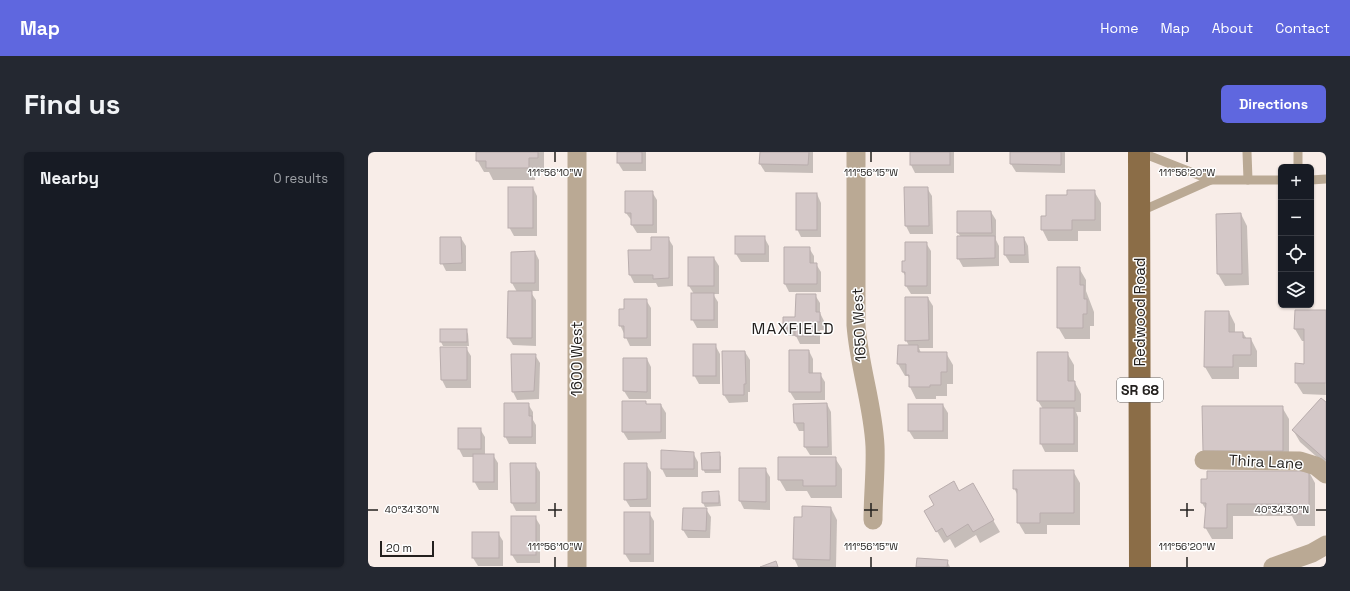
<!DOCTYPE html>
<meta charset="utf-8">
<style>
body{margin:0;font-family:"Space Grotesk",sans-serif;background:#242831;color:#f1f3f6}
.controls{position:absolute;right:12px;top:12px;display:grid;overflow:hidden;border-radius:6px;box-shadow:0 1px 3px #0004}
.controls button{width:36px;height:36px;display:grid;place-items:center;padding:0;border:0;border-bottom:1px solid #363941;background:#171b24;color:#f1f3f6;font:20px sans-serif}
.scale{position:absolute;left:12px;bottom:10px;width:54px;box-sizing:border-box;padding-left:4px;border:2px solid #23201e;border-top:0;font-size:11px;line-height:14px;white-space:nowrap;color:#23201e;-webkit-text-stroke:3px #fff;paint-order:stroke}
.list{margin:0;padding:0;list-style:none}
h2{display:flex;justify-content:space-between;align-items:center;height:52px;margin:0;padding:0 16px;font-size:17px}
h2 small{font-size:13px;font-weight:400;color:#9ea1a6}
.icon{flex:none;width:22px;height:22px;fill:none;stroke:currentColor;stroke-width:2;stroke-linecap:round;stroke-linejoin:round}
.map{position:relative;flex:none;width:958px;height:415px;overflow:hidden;border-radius:6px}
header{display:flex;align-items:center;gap:24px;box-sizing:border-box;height:56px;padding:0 20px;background:#5f67df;color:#fff}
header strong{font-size:19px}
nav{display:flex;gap:22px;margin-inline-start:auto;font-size:14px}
.intro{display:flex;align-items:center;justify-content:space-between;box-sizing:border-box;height:96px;padding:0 24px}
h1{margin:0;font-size:28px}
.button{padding:10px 18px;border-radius:6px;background:#5f67df;color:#fff;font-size:14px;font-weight:700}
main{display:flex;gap:24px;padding:0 24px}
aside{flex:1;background:#171b24;border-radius:6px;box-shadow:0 1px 3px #0004}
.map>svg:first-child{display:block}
.shadow{fill:#0003}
.building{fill:#d4c8c8;stroke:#b9adad}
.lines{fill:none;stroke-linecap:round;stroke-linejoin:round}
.lane{stroke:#baa994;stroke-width:9}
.street{stroke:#baa994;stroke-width:19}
.primary{stroke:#8b6d47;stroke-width:22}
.ticks{fill:none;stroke:#23201e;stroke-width:1.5}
.labels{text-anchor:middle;stroke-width:3;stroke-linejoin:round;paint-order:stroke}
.shield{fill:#fff;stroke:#656362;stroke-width:1}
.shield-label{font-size:14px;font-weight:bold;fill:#23201e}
.street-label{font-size:15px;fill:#23201e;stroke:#fff}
.neighbourhood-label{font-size:16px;letter-spacing:1px;fill:#23201e;stroke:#fff}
.ticks-label{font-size:10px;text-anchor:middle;fill:#23201e;stroke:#fff;stroke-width:3;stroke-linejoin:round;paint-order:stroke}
</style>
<header>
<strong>Map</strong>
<nav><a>Home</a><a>Map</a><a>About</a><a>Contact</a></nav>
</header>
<div class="intro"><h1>Find us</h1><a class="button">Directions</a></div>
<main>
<aside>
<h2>Nearby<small>0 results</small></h2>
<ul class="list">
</ul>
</aside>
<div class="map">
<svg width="958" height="415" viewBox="0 0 958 415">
<rect width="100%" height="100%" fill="#f8ede8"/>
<g class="shadow">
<polygon points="109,0 176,0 176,18 167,18 167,28 125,28 121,20 116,20 109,8"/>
<polygon points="250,0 278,0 278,19 255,19 250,11"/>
<polygon points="393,0 445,0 445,21 397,20 392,12"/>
<polygon points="543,0 586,0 586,21 547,21 543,13"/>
<polygon points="643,0 697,0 697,21 648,20 643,12"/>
<polygon points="165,36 169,44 169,84 146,84 141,75"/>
<polygon points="559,36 564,44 565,82 542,82 538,74"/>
<polygon points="726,39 733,51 733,79 710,79 710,89 680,89 674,77 679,65 700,44"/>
<polygon points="284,40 289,48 289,81 269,81 264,73 264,69 258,61"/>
<polygon points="449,42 453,51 453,85 433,85 429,77"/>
<polygon points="590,60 623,60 628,68 628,88 631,94 631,114 595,115 590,106 593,85 590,81"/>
<polygon points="873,62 879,74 881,133 857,134 850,122"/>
<polygon points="396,85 401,94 401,110 373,110 368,102"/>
<polygon points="93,86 98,94 98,119 78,119 74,111"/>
<polygon points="300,86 305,94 305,134 290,135 288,131 266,131 262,123"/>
<polygon points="637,86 656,86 660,94 661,111 642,111 637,103"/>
<polygon points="558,91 563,99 563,142 543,142 538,134 538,125 535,120 538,110"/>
<polygon points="417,96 441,96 446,104 446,112 448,112 453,120 453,140 421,140 417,132"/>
<polygon points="167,100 171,108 171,139 162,139 168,148 168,194 145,193 140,185 149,140 144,131"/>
<polygon points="346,106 351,114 351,142 345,142 350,150 350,176 329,176 324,167 326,142 321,134"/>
<polygon points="711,116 718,128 718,139 726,160 726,174 722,174 722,187 697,187 690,175"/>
<polygon points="447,143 452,151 452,161 456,169 456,178 452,178 452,192 432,192 428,184 421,184 416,176 416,166 428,166"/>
<polygon points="560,146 565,154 565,196 551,196 553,201 578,201 585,213 585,232 579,232 579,244 568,244 568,247 548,247 542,235 542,228 540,224 537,224 530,212 531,194 541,194 538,188"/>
<polygon points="278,148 283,156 283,194 262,194 252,173 257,158"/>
<polygon points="958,159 958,243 935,242 928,231 937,213 937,189 934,189 927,177"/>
<polygon points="861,160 867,172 867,181 875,181 879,187 883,187 889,199 889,215 871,215 871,227 844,227 837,215"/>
<polygon points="73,178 98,178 100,182 101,194 75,194 73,190"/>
<polygon points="347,193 352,202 352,232 331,232 326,223"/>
<polygon points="98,196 103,204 103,236 78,236 74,228"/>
<polygon points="441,199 445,207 445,222 452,222 457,230 457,248 427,248 422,240"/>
<polygon points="377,200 382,208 382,240 380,240 380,250 361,251 356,243"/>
<polygon points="699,201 706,213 706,229 713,242 713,260 708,260 710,265 710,300 677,300 673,292 673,257 675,257 670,249"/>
<polygon points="167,203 172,211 171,247 149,248 145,240"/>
<polygon points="279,207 283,215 283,247 261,247 256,239"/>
<polygon points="277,250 279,253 293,253 298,261 298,287 260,288 255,280"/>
<polygon points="160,252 165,260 165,268 168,273 168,292 141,292 137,284"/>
<polygon points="459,252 463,260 464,303 442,303 437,295 437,279 431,279 427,271"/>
<polygon points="958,252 958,313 932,290 925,278"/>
<polygon points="575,253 580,261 580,287 546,287 541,279"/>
<polygon points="914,255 921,267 921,310 843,310"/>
<polygon points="91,277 112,277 117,285 117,303 125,303 130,311 130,338 111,338 106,329 106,305 95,305 91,297"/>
<polygon points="325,301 330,310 330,325 298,325 294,317"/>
<polygon points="351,301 353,305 353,321 337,321 335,317"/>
<polygon points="467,306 474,317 474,346 443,346 439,339 418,339 411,327"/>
<polygon points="167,312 172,320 172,359 148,359 144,351"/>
<polygon points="278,312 283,320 283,355 262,355 257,347"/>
<polygon points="372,317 397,317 402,325 402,358 376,357 372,349"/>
<polygon points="705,319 712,331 712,373 679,373 679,382 657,382 650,370 650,344 646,336"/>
<polygon points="941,320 947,331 947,374 929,374 924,364 865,364 865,387 844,387 837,375 838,358 834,351"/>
<polygon points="604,332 632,380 612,391 608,383 587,396 582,387 576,391 557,359"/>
<polygon points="350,340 352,344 353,354 337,355 335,351"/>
<polygon points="463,356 469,368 468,415 430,415 426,406 435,366"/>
<polygon points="338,357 343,365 342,386 320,386 315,378"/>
<polygon points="281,361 286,369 286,410 262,410 257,402"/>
<polygon points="167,365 172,373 172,411 149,411 144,403"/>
<polygon points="130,381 135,389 135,414 110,414 105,406"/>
<polygon points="579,409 582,415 549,415"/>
</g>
<g class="building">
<polygon points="108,0 170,0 170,6 161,6 161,16 118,16 118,9 108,9"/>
<rect x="249" y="0" width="25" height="11"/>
<polygon points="392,0 441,0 440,13 391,12"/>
<rect x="542" y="0" width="40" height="13"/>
<polygon points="642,0 693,0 693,13 642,12"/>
<rect x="140" y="35" width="25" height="41"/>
<polygon points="536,35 560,35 561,74 537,74"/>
<polygon points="699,38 727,38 727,68 704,68 704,78 673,78 673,64 678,64 678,43 699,43"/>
<polygon points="257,39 285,39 285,73 263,73 263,61 257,61"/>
<rect x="428" y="41" width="21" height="37"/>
<polygon points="589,59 623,59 624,81 589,81"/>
<polygon points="873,61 874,122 849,122 848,62"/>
<rect x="367" y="84" width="30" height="18"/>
<polygon points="589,84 627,84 627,106 589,107"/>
<polygon points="72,85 93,85 94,111 72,112"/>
<polygon points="283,85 301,85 301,126 285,127 285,123 261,123 260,98 283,98"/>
<polygon points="636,85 656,85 657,103 636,103"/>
<polygon points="537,90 559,90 559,134 537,134 537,120 534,120 534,109 537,109"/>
<polygon points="416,95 442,95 442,111 449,111 449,132 416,132"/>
<polygon points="167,99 167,131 143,131 143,100"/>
<rect x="320" y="105" width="26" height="29"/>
<polygon points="689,115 712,115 712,133 716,133 716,147 719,147 719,162 715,162 715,176 689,176"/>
<polygon points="140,139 164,139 164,186 139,186"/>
<rect x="323" y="141" width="23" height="27"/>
<polygon points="428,142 448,142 448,160 452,160 452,170 448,170 448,184 427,184 427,176 415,176 415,165 427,165"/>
<polygon points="537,145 560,145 561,188 537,189"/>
<polygon points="256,147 279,147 279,186 256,186 256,174 251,174 251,157 256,157"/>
<polygon points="927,158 958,158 958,231 927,231 927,211 936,212 936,177 926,177"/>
<polygon points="837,159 861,159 861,180 875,180 875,186 883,186 883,203 865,203 865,215 836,215"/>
<rect x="72" y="177" width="27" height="13"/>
<rect x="325" y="192" width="23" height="32"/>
<polygon points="530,193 550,193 550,200 579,200 579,220 573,220 573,233 562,233 562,235 541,235 541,223 538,223 538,212 529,212"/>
<polygon points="72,195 99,195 99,228 73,228"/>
<polygon points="421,198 441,198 441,221 453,221 453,240 421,240"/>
<polygon points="354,199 377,199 378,232 376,232 376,243 355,243"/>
<polygon points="669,200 700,200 700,229 707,229 707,249 669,249"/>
<polygon points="143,202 168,202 166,239 144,240"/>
<polygon points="255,206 279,206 279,240 255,239"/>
<polygon points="953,246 958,250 958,308 924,278"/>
<polygon points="254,249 278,249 278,252 293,252 293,280 254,280"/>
<polygon points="136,251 161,251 161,264 164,264 164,285 136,285"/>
<polygon points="459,251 460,295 436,295 436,271 426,271 425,252"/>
<rect x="540" y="252" width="35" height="27"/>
<polygon points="834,254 915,254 915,299 835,299"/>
<rect x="672" y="256" width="34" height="36"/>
<rect x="90" y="276" width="23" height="21"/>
<polygon points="293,298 326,300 326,317 293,317"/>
<polygon points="352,300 352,318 334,318 333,301"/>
<rect x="105" y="302" width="21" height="28"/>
<polygon points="410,305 468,305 468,334 435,334 435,328 410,328"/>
<polygon points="142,311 168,311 168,351 143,351"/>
<polygon points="256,311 279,311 279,347 256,348"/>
<polygon points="371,316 398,316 398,350 371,349"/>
<polygon points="645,318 706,318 706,361 672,361 672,371 649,371 649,337 645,337"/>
<polygon points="839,319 941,319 941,362 922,362 922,352 859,352 859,376 836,376 838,351 833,351 833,327 839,327"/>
<polygon points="586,329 591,339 605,331 626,368 605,380 600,372 579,385 574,376 568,380 556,359 566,353 561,344"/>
<polygon points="351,339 351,351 334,351 334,340"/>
<polygon points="434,354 463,355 462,408 425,407 426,365 434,365"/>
<polygon points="315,356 339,356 338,379 314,378"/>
<rect x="256" y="360" width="26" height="42"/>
<rect x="143" y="364" width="25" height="39"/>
<rect x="104" y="380" width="27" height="26"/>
<polygon points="549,406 580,408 579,415 548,415"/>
<polygon points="408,409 410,415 392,415"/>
</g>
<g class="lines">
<g class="lane">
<polyline points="879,0 880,28"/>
<polyline points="930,0 930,15"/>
<polyline points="843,28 913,28"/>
<polyline points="943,28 958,27"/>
<polyline points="771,60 843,28 772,0"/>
</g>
<g class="street">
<polyline points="209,0 209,415"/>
<path d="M488 0V173C491 214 505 253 507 294 508 318 505 344 505 368"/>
<polyline points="836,308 932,309 948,314 958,322"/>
<polyline points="905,415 944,401 958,393"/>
</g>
<polyline class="primary" points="771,0 772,415"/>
</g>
<path class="ticks" d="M187 0V10M503 0V10M819 0V10M187 351V365M503 351V365M819 351V365M0 358H10M180 358H194M496 358H510M812 358H826M948 358H958M187 405V415M503 405V415M819 405V415"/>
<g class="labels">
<rect class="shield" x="749" y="226" width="46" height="24" rx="3"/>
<g class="shield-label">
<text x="772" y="243">SR 68</text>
</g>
<g class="street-label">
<text transform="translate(772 160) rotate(-90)" y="5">Redwood Road</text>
<text transform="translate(491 173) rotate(-93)" y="5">1650 West</text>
<text transform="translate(209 207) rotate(-90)" y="5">1600 West</text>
<text transform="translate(898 310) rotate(3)" y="5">Thira Lane</text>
</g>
<g class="neighbourhood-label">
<text x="425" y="182">MAXFIELD</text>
</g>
</g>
<g class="ticks-label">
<text x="187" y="24">111°56'10"W</text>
<text x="503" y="24">111°56'15"W</text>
<text x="819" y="24">111°56'20"W</text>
<text x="914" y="361">40°34'30"N</text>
<text x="44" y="361">40°34'30"N</text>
<text x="187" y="398">111°56'10"W</text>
<text x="503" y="398">111°56'15"W</text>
<text x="819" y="398">111°56'20"W</text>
</g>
</svg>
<div class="controls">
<button>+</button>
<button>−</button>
<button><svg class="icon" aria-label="locate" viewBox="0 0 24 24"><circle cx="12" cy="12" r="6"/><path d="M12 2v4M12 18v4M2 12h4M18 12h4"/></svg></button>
<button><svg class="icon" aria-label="layers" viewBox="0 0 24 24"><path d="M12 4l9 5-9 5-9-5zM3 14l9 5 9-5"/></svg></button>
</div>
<div class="scale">20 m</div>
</div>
</main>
